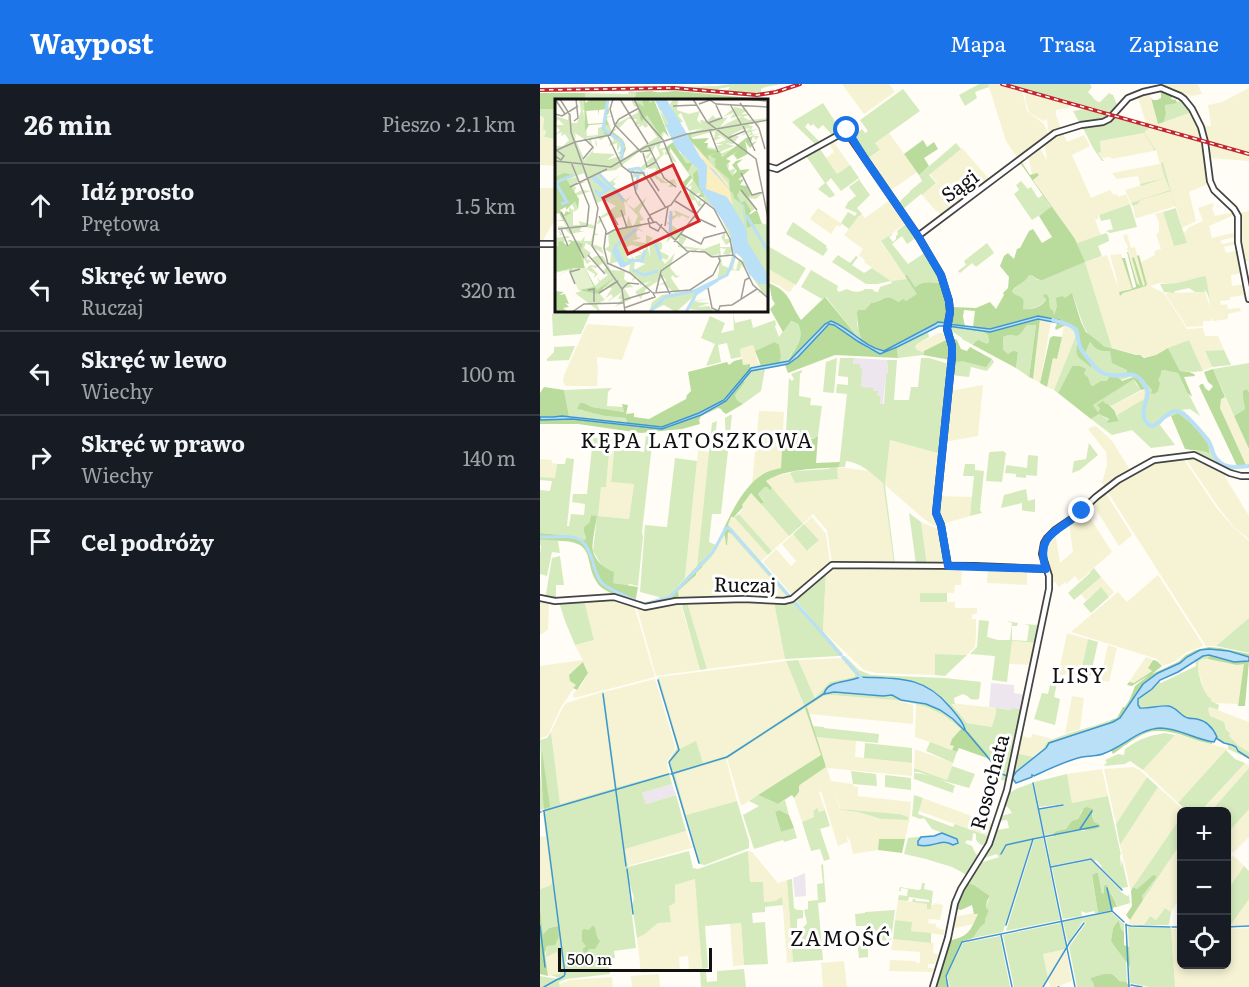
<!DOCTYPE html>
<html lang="pl">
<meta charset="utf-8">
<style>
body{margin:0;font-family:Literata,serif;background:#20242c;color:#f1f3f6}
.controls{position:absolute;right:18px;bottom:18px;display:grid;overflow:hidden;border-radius:9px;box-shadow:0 3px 9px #0003}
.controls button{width:54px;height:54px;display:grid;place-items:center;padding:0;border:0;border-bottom:2px solid #363941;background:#171b24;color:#f1f3f6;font:30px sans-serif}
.scale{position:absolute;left:18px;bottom:15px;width:154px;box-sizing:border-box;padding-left:6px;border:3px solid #111;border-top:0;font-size:16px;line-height:21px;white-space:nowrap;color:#111;-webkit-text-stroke:4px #fff;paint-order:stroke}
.stop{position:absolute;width:18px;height:18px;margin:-14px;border:4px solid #1a73e8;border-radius:50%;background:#fff}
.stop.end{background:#1a73e8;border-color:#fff;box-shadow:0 2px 6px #0008}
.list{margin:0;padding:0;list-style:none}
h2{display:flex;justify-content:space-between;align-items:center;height:78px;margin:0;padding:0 24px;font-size:26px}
h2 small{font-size:20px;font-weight:400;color:#9ea1a6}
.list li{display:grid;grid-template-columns:39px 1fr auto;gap:18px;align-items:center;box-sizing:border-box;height:84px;padding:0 24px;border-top:2px solid #363941}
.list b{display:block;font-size:22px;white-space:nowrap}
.list p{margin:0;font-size:20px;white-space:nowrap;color:#9ea1a6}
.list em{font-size:20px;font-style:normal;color:#9ea1a6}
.icon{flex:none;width:33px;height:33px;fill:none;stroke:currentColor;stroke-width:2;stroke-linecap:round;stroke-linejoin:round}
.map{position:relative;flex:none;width:709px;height:903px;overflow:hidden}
header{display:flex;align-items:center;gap:36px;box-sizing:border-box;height:84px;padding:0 30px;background:#1a73e8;color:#fff}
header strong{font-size:28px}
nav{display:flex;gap:33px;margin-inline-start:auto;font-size:21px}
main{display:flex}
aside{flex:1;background:#171b24}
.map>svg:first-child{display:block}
.industrial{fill:#eee6ef}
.farmland{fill:#f6f3d4;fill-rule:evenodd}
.green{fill:#d5ebbd}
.forest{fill:#b9dc9c}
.water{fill:#b9e0f7;stroke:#3f96cf;stroke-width:1.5}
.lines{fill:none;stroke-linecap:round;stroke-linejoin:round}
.stream{stroke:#3f96cf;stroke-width:1.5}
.canal{stroke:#b9e0f7;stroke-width:3}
.river{stroke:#b9e0f7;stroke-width:4}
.tertiary-casing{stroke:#444;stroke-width:8}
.tertiary{stroke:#fff;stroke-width:4.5}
.rail-casing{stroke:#c4262e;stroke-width:4}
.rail{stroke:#fff;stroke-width:1.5;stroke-dasharray:4.5;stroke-linecap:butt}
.route{stroke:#1a73e8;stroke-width:8}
.labels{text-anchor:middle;stroke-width:6;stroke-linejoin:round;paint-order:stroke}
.street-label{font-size:20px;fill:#111;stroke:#fff}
.neighbourhood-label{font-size:21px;letter-spacing:1.5px;fill:#111;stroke:#fff}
.inset-river{fill:none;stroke:#b9e0f7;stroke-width:3}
.inset-road{fill:none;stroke:#a09f9a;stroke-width:1.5}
.view{fill:#d62828;fill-opacity:0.15;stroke:#d62828;stroke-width:3}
.inset-edge{fill:none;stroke:#111;stroke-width:3}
</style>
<header>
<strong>Waypost</strong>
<nav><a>Mapa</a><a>Trasa</a><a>Zapisane</a></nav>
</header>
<main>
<aside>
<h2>26 min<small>Pieszo · 2.1 km</small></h2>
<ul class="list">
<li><svg class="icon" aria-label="ahead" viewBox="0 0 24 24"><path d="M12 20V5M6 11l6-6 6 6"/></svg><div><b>Idź prosto</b><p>Prętowa</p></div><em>1.5 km</em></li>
<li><svg class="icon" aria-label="left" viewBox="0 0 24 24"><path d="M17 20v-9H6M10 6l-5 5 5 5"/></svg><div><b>Skręć w lewo</b><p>Ruczaj</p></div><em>320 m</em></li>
<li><svg class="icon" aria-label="left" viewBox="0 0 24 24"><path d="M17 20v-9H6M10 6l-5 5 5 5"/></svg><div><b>Skręć w lewo</b><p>Wiechy</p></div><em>100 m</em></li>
<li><svg class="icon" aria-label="right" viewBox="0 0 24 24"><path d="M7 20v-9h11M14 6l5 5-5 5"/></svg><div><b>Skręć w prawo</b><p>Wiechy</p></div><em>140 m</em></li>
<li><svg class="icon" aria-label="arrive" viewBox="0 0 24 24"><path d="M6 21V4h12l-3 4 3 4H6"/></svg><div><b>Cel podróży</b></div></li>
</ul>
</aside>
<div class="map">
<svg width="709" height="903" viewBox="0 0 709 903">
<rect width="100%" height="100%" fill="#fffdf5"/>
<g class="industrial">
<polygon points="314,274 347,276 348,289 346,290 343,320 340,320 337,312 332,307 321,303 320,284 313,280"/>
<polygon points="451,599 474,601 474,609 485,611 482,625 472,624 472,626 449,623"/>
<polygon points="132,700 136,711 106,720 102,709"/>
<polygon points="265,789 266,812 255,813 253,794"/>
</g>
<g class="farmland">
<polygon points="302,0 349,0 355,8 324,30"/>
<polygon points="448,0 458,0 482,6 487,27 504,40 509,52 479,76 466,57"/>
<polygon points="623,0 658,0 662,10 652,12 624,3"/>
<polygon points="709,4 709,68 667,57 662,42 671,42 668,21 682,18"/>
<polygon points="486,8 529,20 529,24 516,26 516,31 521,45 510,51 508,45 507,35 503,37 489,28 485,15"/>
<polygon points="609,8 618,40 652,28 660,44 662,52 659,54 606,39 597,11"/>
<polygon points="0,32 3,33 4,35 3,45 6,47 4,53 16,55 16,82 0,81"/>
<polygon points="610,44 663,59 670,99 649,108 656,137 642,144 636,122 597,134 595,133 593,122 596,121 600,116 591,119 585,106 614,97 600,100 598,92 577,95 572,89 620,80 616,66 610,57 614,65 613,67 572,75 570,73 563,74 557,68 561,67 560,57 604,49 605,50 605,47"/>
<polygon points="522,47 527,58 544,51 550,62 532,71 551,114 570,106 573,110 578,111 579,113 586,110 590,120 558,131 559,134 555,136 561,151 537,159 493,95 488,71 499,62 506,75 507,74 505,65 505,57"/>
<polygon points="349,49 377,88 350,107 327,75 340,67 335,59"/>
<polygon points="293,57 310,81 297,90 286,74 294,68 289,59"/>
<polygon points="668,62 680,63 709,72 709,77 669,74"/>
<polygon points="422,64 450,96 442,104 432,91 430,92 428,94 428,100 423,102 431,112 417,122 415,121 415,122 402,131 398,127 397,128 382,111 397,99 390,90"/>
<polygon points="0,104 16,104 16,134 2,158 0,158"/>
<polygon points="350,116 367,138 341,158 367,195 351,197 324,178 325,176 319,171 323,165 304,151 318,133 322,130 325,134"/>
<polygon points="673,119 674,122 672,124 675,132 695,128 695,129 692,132 669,142 672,154 697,148 697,153 681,156 682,160 697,157 697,160 684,163 686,169 699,166 703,189 691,191 692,202 705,200 707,211 690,213 690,216 680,217 681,221 687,220 688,225 700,224 701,227 688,230 688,235 673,237 672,234 671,237 663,237 663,242 647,243 626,211 627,209 665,208 670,223 666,193 664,192 637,199 620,199 610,202 624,209 647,245 663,244 665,252 678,252 684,266 665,268 672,283 663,287 649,256 624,266 616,271 606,273 572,264 545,178 567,171 578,203 577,196 570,171 581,170 592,205 579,208 581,212 583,209 605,202 605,201 602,202 594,173 592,174 601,202 597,199 588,166 586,165 588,164 587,160 585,158 583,151 587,150 591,164 595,163 606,201 607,200 601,178 615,171 614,167 621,165 616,150 619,148 619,138 615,130 623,128 634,162 649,143 663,137 658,124"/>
<polygon points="278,124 302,140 300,143 297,141 291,150 270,135"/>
<polygon points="709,127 709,177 703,178 700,161 699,129"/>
<polygon points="229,185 255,200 251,207 248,208 238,201 227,197 227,189"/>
<polygon points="500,235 511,237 500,299 493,295"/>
<polygon points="47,240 94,243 82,276 57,273 57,281 58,282 57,302 25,302 23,297 24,291"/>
<polygon points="524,242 532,245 535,254 514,306 507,303 513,274 517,275"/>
<polygon points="399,249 406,249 408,255 383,268 377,266 375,263 377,260"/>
<polygon points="213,261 218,278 221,282 211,284 209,280 203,281 200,265"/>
<polygon points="443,301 438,352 404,358 410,307"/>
<polygon points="605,305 605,315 577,331 571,322"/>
<polygon points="685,313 709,365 709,380 706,381 680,324 680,317 681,315"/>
<polygon points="219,327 244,328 243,346 246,349 242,351 241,384 226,389 212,400"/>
<polygon points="556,342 572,357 589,384 587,388 565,402 562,399 567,380 566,368 548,345 552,343"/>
<polygon points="71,347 76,348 71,397 94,400 89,435 57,432 61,402 66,402"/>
<polygon points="350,356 401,370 395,430 400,441 395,442 384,435 345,401"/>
<polygon points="159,358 161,358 160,366 169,368 157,483 145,494"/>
<polygon points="643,374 676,423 692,442 709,457 709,534 676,562 666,562 567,407 576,399 613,379"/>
<polygon points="645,374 656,374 689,390 685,393 709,432 709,455 694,443 679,424"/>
<polygon points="0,375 12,376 12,379 17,380 15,394 0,393"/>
<polygon points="297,383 329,387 343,399 354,480 292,479 287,446 273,430 263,440 225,397 235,392 250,389 255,399 298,395"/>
<polygon points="565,408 592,451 579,462 552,419"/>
<polygon points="211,409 249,452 232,467 199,430 203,423 201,421"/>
<polygon points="399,412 432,413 430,432 402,440 397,430"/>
<polygon points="545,426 572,468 539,497 535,492 526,500 525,498 519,503 515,498 513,499 505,475 505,463 508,456 515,448 520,479 533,468 529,440"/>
<polygon points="191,433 194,433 228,471 220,478 188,441"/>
<polygon points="272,433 286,450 290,480 253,512 223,478 236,465 251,482 256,477 242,460 253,450 268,467 279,456 264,440"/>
<polygon points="381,438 400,446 406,481 387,481"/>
<polygon points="189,448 203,462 249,515 139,515 138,507 156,491 156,489 180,459 185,450 187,461 187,453"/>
<polygon points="290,483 422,484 421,501 415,501 414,509 380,509 380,517 415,518 415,524 437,524 437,529 432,531 432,535 436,535 436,550 435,563 427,571 396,570 395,591 336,589 324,586 283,547 286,486"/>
<polygon points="448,484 487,486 487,501 447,499"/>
<polygon points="618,491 663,561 661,563 647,568 634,578 623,582 617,575 531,548 578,508 587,518"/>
<polygon points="561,493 574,508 569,513 561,504 546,516 541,510"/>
<polygon points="74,514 94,521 115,593 34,614 33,610 41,602 48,589 45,580 36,601 21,623 8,651 0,655 0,582 43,576 35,561 54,556 44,516"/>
<polygon points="0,516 9,518 8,546 0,551"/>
<polygon points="203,516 234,518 245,575 167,585 147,518"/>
<polygon points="140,518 160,586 116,592 97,524 97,522"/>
<polygon points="527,549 548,555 540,592 530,590 518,592"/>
<polygon points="472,557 496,559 491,581 469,580"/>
<polygon points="568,561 577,564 569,598 560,596"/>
<polygon points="606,573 613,576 609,581 613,586 594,599 589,598"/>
<polygon points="301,574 315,590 315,594 290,598 275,614 258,576"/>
<polygon points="664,575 677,576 687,579 705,580 698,620 676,619 671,617 665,611 658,585 658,578"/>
<polygon points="246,577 264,621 185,673 163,679 140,665 119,593"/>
<polygon points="115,595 135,662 134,667 127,677 129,689 77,703 64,608"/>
<polygon points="62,608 76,705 20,720 11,648 23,623 26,619"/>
<polygon points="290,611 354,616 373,621 373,640 269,630 267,623 284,612"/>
<polygon points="532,612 544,614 540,645 525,650"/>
<polygon points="410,619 456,624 457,627 452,643 427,639"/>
<polygon points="376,620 389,624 405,632 421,645 412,656 414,662 412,666 375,653"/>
<polygon points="670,623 709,638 709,668 699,662 670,633 668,625"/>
<polygon points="265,624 281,671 201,722 187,674"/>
<polygon points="492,650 513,655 507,658 503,665 494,673 478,670 481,652 491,654"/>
<polygon points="636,650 688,665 638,719 603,686"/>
<path d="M276 653 316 656 315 673 372 679V692L287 684 291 697 313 700V702L318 703V712L371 718 370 733 365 755H339L338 766 313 770 310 757 306 751 308 758 298 762 281 707 279 708 285 726 279 728 274 725 273 727 274 733 262 738 254 714 259 708V702L263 698 286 683ZM294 707 300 725 359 730 368 735 367 736 341 735 318 728 301 726 306 740Z"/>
<polygon points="375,665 413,679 407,696 374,684"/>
<polygon points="186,675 197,717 146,731 135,690"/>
<polygon points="705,679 709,682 709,684 671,727 661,728"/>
<polygon points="593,683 600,686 607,693 576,740 564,685"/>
<polygon points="562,685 568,712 532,719 527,690"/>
<polygon points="618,703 645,727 642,728 641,733 591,807 580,761"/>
<polygon points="383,714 453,740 448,752 379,727"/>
<polygon points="709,725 709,753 693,769 687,762 687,750"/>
<polygon points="146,747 152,764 88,782 85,765"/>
<polygon points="4,752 6,753 12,799 9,802 0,805 0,753"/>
<polygon points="641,759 641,812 631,828 625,824 616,836 610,832 604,841 593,841 588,839"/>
<polygon points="208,767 212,768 238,799 247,796 253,878 247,879 242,813 235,817 224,818 210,798"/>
<polygon points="693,771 704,782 687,807 687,781"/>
<polygon points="156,795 162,885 149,886 148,872 139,873 140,886 101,889 97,854 105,850 118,839 129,821 135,819 134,801"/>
<polygon points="709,815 709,841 690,842"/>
<polygon points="358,816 387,820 387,825 391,825 392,821 394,821 395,819 403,821 400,836 389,835 388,839 396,840 396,843 399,844 399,845 404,846 404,851 371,847 371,838 355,836"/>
<polygon points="434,829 438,829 434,840 411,845 414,833"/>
<polygon points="201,839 204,881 193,882 190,840"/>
<polygon points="709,844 709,903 635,903 631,845 641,845 642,880 686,880 687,845"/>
<polygon points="353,855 394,859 393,869 398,870 395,880 388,880 388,884 394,884 392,888 349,887 350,876 374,877 379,880 380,877 380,868 351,866"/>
<polygon points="526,865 508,894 503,870"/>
<polygon points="526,867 532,897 516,903 510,903 508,896"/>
<polygon points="17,868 20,890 8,892 6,873"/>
<polygon points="304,877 307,903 283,903 281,879"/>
<polygon points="119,890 120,903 92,903 91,892"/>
<polygon points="72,893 73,903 20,903 20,900 29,896"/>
</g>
<g class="green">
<path d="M190 0H240C235 2 225 2 221 5V9L187 7 190 3 200 1 178 5V7L137 3 177 2Z"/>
<polygon points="439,0 448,0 449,3 435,8 437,14 425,22 419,11"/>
<polygon points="468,0 550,0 552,3 548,8 553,13 553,14 558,18 560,18 569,9 573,11 578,23 572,29"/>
<polygon points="363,5 380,27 335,59 340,66 327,75 322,68 324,66 310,47 309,45 312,43 318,48 322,45 325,49 328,47 320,36"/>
<polygon points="89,7 96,8 95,13 90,16 46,16 45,9 88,10"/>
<polygon points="644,16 652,28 624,38 626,29 625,21"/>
<polygon points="283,19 300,45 292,51 283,41 278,45 273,40 271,42 268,39 265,43 279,57 275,60 252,38"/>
<polygon points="0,25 14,25 16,33 16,55 4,53 6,47 3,45 4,35 3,33 0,32"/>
<polygon points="544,25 570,32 565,37 540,40 533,27"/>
<polygon points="572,33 610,44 605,47 605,50 616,66 613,67 614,65 604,49 560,57 561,67 558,69 564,77 562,77 553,64 543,44 543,42"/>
<polygon points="416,59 421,65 389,91 396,99 382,111 381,110 363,125 359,120 362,115 370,108 370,107 382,97 379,91"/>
<polygon points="280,65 297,90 310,81 319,94 301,107 291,94 286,99 295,111 290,114 278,105 285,99 266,72"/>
<path d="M623 78C630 105 638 133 647 159L634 162 623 128 636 124 631 107 601 116 599 118 598 120 593 122 591 119 630 106 625 94 601 102 600 100 625 94 621 80Z"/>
<polygon points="320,95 320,97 330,111 317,124 322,130 318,133 309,145 301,139 308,128 315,132 317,129 305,124 308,118 316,112 309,103"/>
<polygon points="481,97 488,105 491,103 498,114 503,111 511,124 492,136 474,110 479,106 476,101"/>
<polygon points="590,120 597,143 570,149 566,147 573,145 570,135 561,137 559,131"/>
<polygon points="253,138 287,162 286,164 288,165 283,172 246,150"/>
<path d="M366 140 371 146 372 145 377 153 367 160 362 152 352 160 368 180 386 168 402 196 398 199C389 198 382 197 375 203L367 192H365L341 157 352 150V151L349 153 353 158 356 155V152L358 150 357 147Z"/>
<path d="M566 149 568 151 569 157 558 162 562 172 545 178 572 264C541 257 543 234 532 210L517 222 514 231 510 224 509 214H506C503 223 493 224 484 226L482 224 483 216 474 210 472 207 488 191H491L498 196 544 178 537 159Z"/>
<polygon points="447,159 454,169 436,183 432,179 420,189 418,187 426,181 424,177"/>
<polygon points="226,161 266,184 256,201 227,184"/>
<path d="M298 171 310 179 316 172 318 173 312 181 324 189 332 184 351 197 367 195 378 210 366 217 359 218C341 208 348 216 331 219L325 226 317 228V240L322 256 316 251 286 213 282 215 261 203 271 186 298 202 297 206 299 208 307 205C312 208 321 209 325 205H332L336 208H338L340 203 352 199 351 197 337 200H326L292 178Z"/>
<polygon points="664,192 666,193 670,216 667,209 664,205 665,208 655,208 649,204 635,207 634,209 624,208 620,200 637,199"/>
<polygon points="41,227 51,227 41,250 13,252 12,230 40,228"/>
<path d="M193 227 195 239 211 235 213 244 235 236 236 240 235 243 239 253 250 237 258 240C265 254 256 263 249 274V277L240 279 241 272 236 258 215 267 213 261 200 265 201 273 191 275 187 259 178 261 181 278 166 282 175 260 161 254 170 232 185 239 181 249 194 246Z"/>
<path d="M487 241H496L489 293 476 284 478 268 468 270 463 265V253C477 247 475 260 487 241Z"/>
<polygon points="408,242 442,247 448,251 449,258 447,261 433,259 433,261 422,255 422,254 413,248 412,251 409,248"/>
<path d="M532 245H533C540 255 533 266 539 274 542 277 547 280 551 283L544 272 550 258C556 266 560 268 570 267L587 286 603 294 608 302 612 306 617 307 618 296 620 287 623 286 638 289 660 332 650 325 641 326 644 327 670 355 676 371 681 377 687 381 694 383V389L664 373 651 370V368L660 366 669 370 665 356 641 331 638 329 624 335 620 341 635 361 611 364 592 346 572 351 551 335 559 330 569 336V337L579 336 577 331 604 315C607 303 602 297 591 292 579 299 566 296 553 302L551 301 548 293 532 282 518 309 514 306 535 254 534 249Z"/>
<polygon points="388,248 389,253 377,260 375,263 377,266 383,268 383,271 358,274 357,263"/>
<polygon points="649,256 663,287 653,288 640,287 628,264"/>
<polygon points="35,262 29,276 7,277 7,275 14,268 14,263"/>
<polygon points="684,266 691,281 672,283 665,267"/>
<polygon points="297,274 294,309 283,308 286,278"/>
<path d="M300 274H314L313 280H320V284H322L321 303 333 304V307H338L337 311 340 312V320H344L346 290 348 289 347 276H357L354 316H369L371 303H378L381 274H389L409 280 401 370 350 356 345 401 355 480H354L343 399C331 389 322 379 306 377L305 383H299L307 310 296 309 297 300 308 301V293L298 292Z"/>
<polygon points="452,275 454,278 447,287 431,283 429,293 411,291 413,277 451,277"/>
<polygon points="709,279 709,308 707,305 704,307 703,314 705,325 694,332 673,285"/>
<path d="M225 285 221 307 203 320 197 316 195 311 205 298 203 297C210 286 213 286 225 285Z"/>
<path d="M262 286V288L260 290 259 312 271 314 270 321 282 322 278 352C267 359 253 357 242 363V351L246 348 249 294 252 297 254 295 251 290Z"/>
<polygon points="594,294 596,300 601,306 571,322 568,320 558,323 560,325 558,328 553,321"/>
<polygon points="72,304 68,308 67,322 83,323 84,328 52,323 44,319 40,319 39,326 51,328 65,332 86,334 87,340 29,332 24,306"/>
<path d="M190 331H192L181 430H172L169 458 176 461 183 446 185 450 172 472 162 483 161 479 157 483 172 339 177 337 175 354 185 355C186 347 185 342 185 334Z"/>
<polygon points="64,346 71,347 66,403 61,403 58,432 89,435 94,400 71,398 75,358 85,358 86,365 104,368 106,352 113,352 102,448 103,453 98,502 89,500 88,502 73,499 67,486 62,482 53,467 57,432 51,431 49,439 44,448 46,454 44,456 33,452 0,449 0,406 10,407 12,397 0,396 0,393 15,394 17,380 25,380 26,374 34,375 27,442 29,442 31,430 44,431 45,420 32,418 33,410 47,410 53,354 58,354 59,356 57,363 64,367 63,356"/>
<polygon points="549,359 558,371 540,386 532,389 534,377 546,375"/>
<polygon points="463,367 466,369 462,398 446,397 449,369 450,368"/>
<polygon points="488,371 498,372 497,392 486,391 486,394 476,393 476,390 465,389 466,383 467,381 487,384"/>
<polygon points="135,374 157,377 145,494 129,512 124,515 120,515 119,513 100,508 105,441 127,443"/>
<polygon points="425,380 435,380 435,386 444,387 440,426 442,429 430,432 434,392 423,392"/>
<polygon points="293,383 297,383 298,395 255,399 250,389 255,387 288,385"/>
<polygon points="225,403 227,403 230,405 232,404 263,440 249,452 221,420 224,417 218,410"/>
<polygon points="486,405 488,417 495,415 495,428 485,427 482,426 482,419 461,424 464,411"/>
<polygon points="369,429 381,438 387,481 376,480"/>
<polygon points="199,430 232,467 228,471 194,433"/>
<polygon points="264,440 279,456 267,467 253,450"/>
<polygon points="194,447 252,513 249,515 191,450"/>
<polygon points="3,455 18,457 20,469 12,468 7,492 0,490 0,470 1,462 0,461 0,456 3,456"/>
<polygon points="20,472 24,501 16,501 16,516 6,513 6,510 12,474"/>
<polygon points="554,484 561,493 534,516 528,509 550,489 550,488"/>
<polygon points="286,486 283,547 303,570 299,572 245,575 234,518 253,515 274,538 254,514"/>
<polygon points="561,503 569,513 551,529 543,520"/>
<rect x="380" y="509" width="27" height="9"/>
<polygon points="44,516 54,556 35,561 25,537 19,518"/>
<polygon points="141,518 147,518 167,585 160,586"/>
<polygon points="709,534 709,569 676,562"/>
<polygon points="439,536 449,537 447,553 458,556 470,556 472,539 466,537 478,539 477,542 472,542 472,556 487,557 489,543 488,541 484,540 498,541 499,542 496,559 472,557 467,598 452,596 455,572 430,570 437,563"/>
<polygon points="548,555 558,558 550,594 540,592"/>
<polygon points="395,570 427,571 405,592 395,591"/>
<path d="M669 571 668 575H663L658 578C657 588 663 610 671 615V617L679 621 678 626 670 623 668 625 670 632 684 638 686 646 690 649 689 652 699 662 709 668V675L688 665V661L677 655 678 654 654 634H646C637 625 627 619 615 622 609 624 607 625 600 624L598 621V616L619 598 621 599 656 582 655 576 663 572Z"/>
<path d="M305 572 319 586 331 591 405 594 441 598 439 615C427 617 432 613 423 610L414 614 415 620H411L427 639 452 643C453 637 457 631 456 624L471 626 472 624 482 625 467 698 457 694 459 689 447 674 449 672 426 645 424 646 421 645 405 632 389 624 376 620 354 616 290 611 284 612 186 675 135 690 146 731 197 717 209 757V764L165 781 159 780 130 685 129 676 137 664 118 593H119L140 665 156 657 163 679 186 672 264 621 246 577 258 576 275 614 290 598 315 593V590L301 574Z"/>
<polygon points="518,595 514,613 520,615 515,641 494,635 502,609 508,610 511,597"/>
<path d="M62 608H64L77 703 129 689 132 700 102 709 106 720 136 711 146 747 85 765 88 783 149 767 153 784 158 785 208 767 210 798H223L224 818 235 817 242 813 243 821 225 823V828L212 829 213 839 225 838 228 880 204 881 201 839 165 842 168 884 162 885 155 795 135 801V819L129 822 131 838 118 839 105 850 97 854 92 821 94 814 87 790 96 864 74 867 75 874 68 875 70 890 27 895 19 898 20 903H0V892L18 895 19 894 11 891 20 890 17 868 6 873C5 862 12 852 18 842L9 844 3 850 0 823V805L9 802 12 799 3 729 5 728 4 725 1 726 0 731V689L4 724 0 656 7 654 11 648 20 720 75 704Z"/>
<path d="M571 636V639L509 659C500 673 484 682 472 692L478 662H479L478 670 494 673 503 665 507 658C528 648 550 644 571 636Z"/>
<polygon points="273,642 284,643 284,644 339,650 338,659 276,653"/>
<path d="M625 649 635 651 603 686 590 677 585 680 564 682 567 678 565 676 578 670 584 671 585 665C600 655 607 652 625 649Z"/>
<polygon points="390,658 417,668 413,679 386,667"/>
<polygon points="325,659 372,664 372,679 324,674"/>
<polygon points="686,666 695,675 705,679 661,727 648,727 638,719"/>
<polygon points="412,682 435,690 429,704 397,695 379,688 374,688 374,684 407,696"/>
<polygon points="709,684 709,725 687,750 686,728 671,727"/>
<polygon points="311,687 336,690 337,702 313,700"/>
<path d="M374 689C386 689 403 697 415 702V704L414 703 413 709 374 695Z"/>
<polygon points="527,690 532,719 568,712 581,771 580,771 581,783 582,776 588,803 581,804 561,783 562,782 556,776 555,777 551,774 511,782 506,754 539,746 544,747 554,739 552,732 553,728 551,724 542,726 538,735 532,738 526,745 517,747 514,750 505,751 499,726 523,722 524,720 499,723 494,698"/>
<polygon points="345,691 371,694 371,706 345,703"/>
<polygon points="607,693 618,703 580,761 576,740"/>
<polygon points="492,699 503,752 492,755 463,848 433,854 448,829 449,827 446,823 450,812 434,801 427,799 440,779 459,773 457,770 444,774 457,746 469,744 467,736 459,737 461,732 472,729 468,723 464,722 468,710 476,705"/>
<polygon points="218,711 238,720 245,716 249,731 239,726 235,728 241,748 254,744 257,754 244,758 243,756 214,765 203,731 219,722 209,717"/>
<polygon points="374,711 383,714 378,730 413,743 415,740 448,752 445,760 441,761 436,756 436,750 433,749 432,757 427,756 425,759 432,762 436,770 439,773 427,791 412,783 386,775 364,770 368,754 395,751 400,748 392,745 384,734 380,735 372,732"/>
<polygon points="277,724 279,728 285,726 290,742 280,745 290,775 284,777 280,765 271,767 262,738 274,733 273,727"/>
<polygon points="300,725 359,730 368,733 368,736 341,735 318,728 301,726"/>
<polygon points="641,733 641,759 603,816 602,814 602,812 616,794 613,791 597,805 593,803"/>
<polygon points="503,754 520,836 466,847 494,756"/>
<path d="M551 776 580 806 581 808 587 812 589 811 590 819 577 823C576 815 570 809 567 801H565L564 810H562L558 789 552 792 558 829H555L554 827 546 829 541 827 542 832 523 835 512 784Z"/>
<polygon points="283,780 286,818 278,819 283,876 253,878 247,796 252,795 252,796 254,824 257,826 263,826 263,834 257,835 257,847 262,847 262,845 267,839 264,826 268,825 268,817 278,816 277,800 283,799 281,781"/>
<polygon points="704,782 709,787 709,815 690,842 687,842 687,807"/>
<polygon points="382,799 385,799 384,805 393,807 391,825 387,825 387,820 372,818 373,815 375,815 376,817 389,818 389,816 369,813 368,817 358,816 359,811 367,812 368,805 361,804 361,807 359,807 360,803 378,806 381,805"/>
<polygon points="625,824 631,828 629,841 604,841 610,832 616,836"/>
<polygon points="355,826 351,856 339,857 339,860 328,861 328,873 319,874 317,854 327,853 326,842 316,842 315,830 325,829 325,828"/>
<path d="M571 828 584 840V848L581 845 579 837 573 844 571 856 586 877 587 899 579 897 576 892C566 890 560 889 553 898L554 903H537L529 863 546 839 543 837 528 860 523 838Z"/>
<polygon points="355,836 372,838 371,847 391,849 391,859 353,855"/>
<polygon points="521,839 526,865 503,870 508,894 502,903 474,903 463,851"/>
<polygon points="588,843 631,844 635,903 609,903 590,899"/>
<polygon points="460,852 470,903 410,903 407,891 423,859"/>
<polygon points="204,885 206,903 161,903 160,888 166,888 167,898 177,897 177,887"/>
</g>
<g class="forest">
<path d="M112 7C119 10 127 7 136 7 163 9 191 12 218 15L220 16H90L95 13 96 8Z"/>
<polygon points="625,7 633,10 631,15 636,16 637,19 625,21 626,29 624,38 618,40 611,14 613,16 617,16 621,14 621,8"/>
<polygon points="0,9 45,9 46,16 16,16 16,33 14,25 0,25"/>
<polygon points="383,56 387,63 394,58 398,65 384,74 389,82 379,91 364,70"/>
<path d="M481 77 490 91 497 89 499 91 493 96 535 155 545 178 502 196C496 196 494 191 489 191 485 199 477 200 472 207 474 212 480 211 483 215 484 217 483 223 483 225 492 226 503 223 506 215L503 212 505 210 507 211 509 214 510 224 513 227 514 231 517 222 516 214 522 212 525 214 532 209 541 238 546 248 564 262 596 271H600L604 274 616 271 628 264 640 287 649 288 654 290 655 292 644 293 652 312H651L649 310H648L638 289 623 286 621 287V290L618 296 620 299 618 307 614 310 611 309 612 306C602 297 604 290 587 289V286L572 279 570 267C560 268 556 266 550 258L544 272 551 279V284C548 280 542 277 539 274 532 266 541 254 537 244L526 241 516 246 515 244 519 236C492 227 478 241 453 244 446 245 440 244 433 243L435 227 424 226 423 233 425 242 408 240 411 217H412L413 223 436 224 450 218 456 225 464 211 463 209 468 204 469 193 460 182 464 172 468 169 474 175 477 165 480 164 489 147 493 145 502 159 512 153 499 132 511 123 481 80 475 84 474 82Z"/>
<polygon points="587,168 588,168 597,199 600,202 592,174 594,173 603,202 605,201 597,172 599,171 607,200 606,202 583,209 580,212 579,208 592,205 582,174 585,174 593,204 596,203 596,202"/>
<path d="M367 191 375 203C382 197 389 198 398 199L402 196 409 222 407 239 398 238 395 240 344 267C338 266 327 263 322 257 319 251 317 235 317 228L319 226H325L331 219C348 216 342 208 359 218L363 215 366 217 377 210 365 192Z"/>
<path d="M226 198C251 207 248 217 261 236L285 213 316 251 294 238 285 240 249 277V275C256 263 265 254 258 240L251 237 243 248 230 225 235 220 232 215 230 204 227 202Z"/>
<path d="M500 235 493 295 489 293 496 241H487C475 260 477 247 463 253V265L468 270 473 267 478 268 476 284 433 261V260L438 256 447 260 449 258 448 251 442 247H454Z"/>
<polygon points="289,240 294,241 329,265 344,269 357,263 358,274 295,271 248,289 245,281 258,273"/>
<polygon points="513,252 522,253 517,275 513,274 507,303 500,299 510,254"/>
<polygon points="411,253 417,256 421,265 427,267 430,263 452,275 446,283 422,277 418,278 413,277"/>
<polygon points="408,255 410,276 383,271 384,267"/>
<polygon points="235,258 239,261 241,272 240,279 221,282 215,267"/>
<polygon points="202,275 203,281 210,280 210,285 187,313 179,319 159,329 122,343 87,340 86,334 65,332 37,325 40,319 44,319 52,323 84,328 82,320 88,321 86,330 94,329 94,333 109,335 146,315 147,311 151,307 148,288 187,278 189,281 194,277"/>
<path d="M532 282H540L546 285 544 290 548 293 551 301 553 302 561 297H567L570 292 577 293 582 297C597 292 595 290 605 305L601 306 594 295 553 321 558 328 560 325 557 321 563 317 566 320H568L574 326 579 337 567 339 569 335 559 330 551 335 518 309Z"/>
<polygon points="673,285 685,313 681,315 680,324 706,381 697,382 659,302 661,300 663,300 666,305 669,307 671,305 673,302 668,298 664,288"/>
<polygon points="203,297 205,298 195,311 197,316 203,320 186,330 183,328 181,325 178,324 161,332 159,336 160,340 142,345 101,349 38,340 0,340 0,336 32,335 90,342 127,344 161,331 177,323 190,313"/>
<polygon points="4,303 24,306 29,332 0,333 0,309"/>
<polygon points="707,305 709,308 709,365 694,332 705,325 703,314 703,307"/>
<path d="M638 329C644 332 665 353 668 360 669 363 669 367 669 370 662 365 654 367 645 365L631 332Z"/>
<path d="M278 352 276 379 300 378 299 383C276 385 247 384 226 397L232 404 230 406 227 403H225L218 410 224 418 221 420 211 409 202 421 203 423 194 433H191L188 441 194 447 191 450 189 448 188 449 187 461H186L185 453 183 446C192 427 206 398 227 388 231 386 237 385 241 384L242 363 251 359 253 357H262L263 355H273Z"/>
<path d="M51 431 57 432C56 439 51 462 53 467 55 477 65 485 74 488L73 499 98 503 95 519C85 515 64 508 58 500 43 479 57 459 23 457 15 457 6 455 0 456V449L33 452 44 456 46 454 44 448V443L49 439Z"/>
<polygon points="161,478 162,483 156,489 156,491 138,507 139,515 131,517 129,512"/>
<polygon points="669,563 680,564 709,570 709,573 669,565 660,566 647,573 640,579 618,589 603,600 580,634 571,639 571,636 577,634 583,623 585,623 590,615 595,602 609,591 592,602 587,601 589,598 594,599 612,587 608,584 613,576 617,577 622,582 612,590 638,578 646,571 656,566"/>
<polygon points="669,571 694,578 709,577 705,622 698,622 704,580 697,581 668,575"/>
<polygon points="43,578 48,589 37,606 33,604 36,601 30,597 29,591"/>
<polygon points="267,623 286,683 261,700 259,702 259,708 254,714 252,711 238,720 218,711 281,671 265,624"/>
<path d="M622 644 635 646 672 658V660C650 656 627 641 606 649 594 654 583 663 573 670L571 666 608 646Z"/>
<polygon points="421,645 424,646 426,645 449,672 447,674 419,664 417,668 412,666 414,662 410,661 412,655"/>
<path d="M2 667 10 723 4 725C2 709 0 681 2 667Z"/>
<path d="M547 723 553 725 552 732 554 738 560 741V743C551 747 543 746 534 746 527 747 521 750 514 752V749L517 747 526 745 532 737 538 735 544 724Z"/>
<polygon points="239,726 249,731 254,744 241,748 235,728"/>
<polygon points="339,755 365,755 362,769 338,766"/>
<path d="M556 789H558L562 810 564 809V803L565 801H567C570 810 575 814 577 823H574L572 826 558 829 552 791Z"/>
<polygon points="613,791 616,792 616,794 602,812 603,816 590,836 586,831 592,822 591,807 593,803 597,805"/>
<path d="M427 799 434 801 450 812 447 817 446 823 449 827 445 835V839L440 843 433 854 423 857 405 893 408 903H395L408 858C413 855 418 855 423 852 431 848 434 838 438 830H434L432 821 421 826 416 825 421 810Z"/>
<polygon points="0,823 3,850 9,844 18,842 19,852 15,861 7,862 5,869 8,892 0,890"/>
<polygon points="578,837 579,837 581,845 584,848 584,861 589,863 590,883 571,857 573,844"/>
<path d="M52 842H54C57 847 55 852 60 857L55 865H49L47 868 45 869 43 867V865L46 862 42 857V847L44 845 49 846Z"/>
<path d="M564 890C572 890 575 890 579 897L586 898 591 903H554L553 898 551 896V894Z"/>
</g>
<g class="water">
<polygon points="498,232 519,236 518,239 498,235 450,248 408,242 408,240 450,245"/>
<path d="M291 237C310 244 324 263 344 267L395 240 398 238 407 239 406 242H399L357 263 340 270 319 258 294 241 289 240 258 273 248 280 211 287 186 317 161 331 122 345 32 335 0 336V333H13L22 332 122 343 159 329 184 316 211 284 249 277 285 240Z"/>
<path d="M669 565 689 567 709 573V577L694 578 669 571 663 572 638 588 620 596 612 605 598 615V621L600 624C610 625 618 621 628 622 637 623 640 632 648 634 651 635 654 634 657 635 667 637 673 644 677 653L674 658C656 656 639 644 620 644 599 645 584 662 565 669 558 673 550 671 542 673 525 677 509 685 494 692L492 691V693L476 699 472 694 476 688 506 664 509 659 573 638 580 634 603 600 618 589 640 579 647 573 660 566Z"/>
<path d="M320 593C357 595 383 591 409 622 415 629 422 636 425 645L424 646 413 635 400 626 386 620 361 616 352 611 343 612 294 608 284 610C287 596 307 599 320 593Z"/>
<path d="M402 749 417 755 418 759 413 761C400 753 394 765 378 761V757L381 753 394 752Z"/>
</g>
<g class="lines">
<g class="stream">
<polyline points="118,596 139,666 129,678 159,779"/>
<polyline points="63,610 86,782"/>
<polyline points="424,645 462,690 467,692"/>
<polyline points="676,654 684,659 692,661 696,663 698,667 709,674"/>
<polyline points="131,690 187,673 285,609"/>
<polyline points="493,699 535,903"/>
<polyline points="499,725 523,721"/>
<polyline points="3,727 129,690"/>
<polyline points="4,727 25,890 24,892 19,895"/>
<polyline points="0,728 1,728"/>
<polyline points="540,745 552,727"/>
<polyline points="461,770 466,761 493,755"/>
<polyline points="511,783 551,775 582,806"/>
<polyline points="87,785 93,830"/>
<polyline points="567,804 572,827 584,838"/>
<polyline points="586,840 589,903"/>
<polyline points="466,841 493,755 558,742"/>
<polyline points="586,841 591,842 630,843"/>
<polyline points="0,842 5,883"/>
<polyline points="632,843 642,843"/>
<polyline points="686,843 709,842"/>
<polyline points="461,851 472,903"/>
<polyline points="591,901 602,903"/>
<polyline points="4,903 18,895"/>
<polyline points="408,903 406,892 422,858 572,827"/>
<polyline points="503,903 530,858 544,839"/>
<polyline points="518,903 519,903"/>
</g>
<g class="canal">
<path d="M0 453C32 454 44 444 54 482 56 488 58 495 62 499 69 506 87 512 96 517"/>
<polyline points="253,516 301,571"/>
<polyline points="99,518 105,520 130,513 173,468 186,444 189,444 250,513"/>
<polyline points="303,573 322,595"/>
</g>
<path class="river" d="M513 236C520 238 530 240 535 245 539 250 537 257 540 263 542 268 556 285 561 288 581 300 595 276 608 308 607 318 599 330 607 339 617 351 626 320 642 329 648 332 667 354 670 360 672 363 672 366 673 369 680 385 694 384 709 382"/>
<g class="tertiary-casing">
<g id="tertiary">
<polyline points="302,46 303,44 306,45 310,53 378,152 401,191 409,217 410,228 407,245 412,262 412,272 396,429 401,441 408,482"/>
<polyline points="226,82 237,85 304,48"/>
<polyline points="378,152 515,49 541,41 563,38 569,35 588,14 603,8 621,4 640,12 644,15 652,25 661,43 665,58 670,97 674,106 694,125 698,132 698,158 709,215"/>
<polyline points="0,160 16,160"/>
<polyline points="0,514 15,517 74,513 105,523 136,517 204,515 244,517 252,515 292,481 435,482 506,485"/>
<polyline points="393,903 408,854 415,819 421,805 449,760 467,706 509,505 509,492 502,470 504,459 507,454 515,446 537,431 556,413 578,396 614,376 654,371 690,389 701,392 709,392"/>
</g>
</g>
<use href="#tertiary" class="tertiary"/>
<g class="rail-casing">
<g id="rail">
<polyline points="462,0 709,70"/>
<polyline points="0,6 134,4 217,11 236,8 260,0"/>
</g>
</g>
<use href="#rail" class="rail"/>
</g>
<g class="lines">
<path class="route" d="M307 46 325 75 378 152 401 191 409 217 410 228 407 245 412 262V272L396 429 401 441 408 482 506 485C494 449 521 447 542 427"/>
</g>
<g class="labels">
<g class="street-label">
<text transform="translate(420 102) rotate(-36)" y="7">Sągi</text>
<text transform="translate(205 501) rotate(1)" y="7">Ruczaj</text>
<text transform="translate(450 698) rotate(-75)" y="7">Rosochata</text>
</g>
<g class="neighbourhood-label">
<text x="157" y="364">KĘPA LATOSZKOWA</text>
<text x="539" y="599">LISY</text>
<text x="301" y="862">ZAMOŚĆ</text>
</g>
</g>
<g transform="translate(15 15)">
<rect width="213" height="213" fill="#fffdf5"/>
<path d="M24 0H29L30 7 36 0H56L57 1H53L54 14 51 17 57 33 46 41 38 37 42 44V49L39 39 36 40 38 54 60 55 52 61 66 57 63 54 68 50 66 46 62 52V44L54 47 56 41 58 43 59 42 56 35 69 43 70 48 67 61 82 50 80 46 84 50 102 38 90 20 93 27 90 29 88 26 81 30 85 25 79 27 82 20H73L64 29 59 26 82 14 84 9 79 7 76 0H87L91 6 90 0H100L108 8 105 12 114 22 115 35 112 27 107 29 110 27 102 4 99 1V5L96 2 90 8 95 13 94 8H97L99 15 103 14 99 17 109 33 104 50 112 48 110 44 122 64 116 61 115 66V55L110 56 111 50 107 51 109 55 100 64 104 70 101 76 111 83 119 80 122 87 118 84V88H113L117 84H106L102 79 103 82 99 77 101 69 93 70V76L96 75 99 79 92 77 94 64 90 71 81 70 88 76 77 79V75L83 77 80 70H73L86 68 97 58 101 60 105 56 101 46 93 60 90 58 95 53H84L61 71 45 73 53 84 65 76 58 82 61 85 57 88 68 91 63 94 66 98 73 93 66 98 71 101 76 97 71 104 79 110 92 98 84 113 89 121 84 122 87 127 83 129 84 130H85L89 134 80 128 82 138 86 139 77 142 91 144V136L98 139 92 145 95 158 94 143 99 145V140L107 144V149L110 145 105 152 114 157 112 161 105 158 110 165 120 154 115 169 122 177 126 176 121 179 117 176 116 179 125 192 122 195 108 185 102 187 111 182 109 178 91 190 89 194 95 197 88 194 86 200 80 193 96 182 85 186 82 177 81 179 77 182V181L80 177 74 173 75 165 68 169 65 162 55 165 56 154 50 150 54 147 53 134 72 127 73 116 78 129 83 117 69 102 71 116 60 120 56 115 45 120 47 121 45 124 42 125 45 118 61 107 49 101 42 104 29 74 14 80 22 78 24 83H32L15 87 21 88 19 95 27 91 36 92 21 97 22 111 18 113V126H25L24 122 41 127 40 134 44 136H39L37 145 46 148 49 155 31 144 29 149 36 154 31 160 36 162 32 165 29 160V170L18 169 0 178 13 171 0 174V139L13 137 15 139H10L9 145 4 142V147L21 146 19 141 26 142 30 137 29 142H36L39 130 26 127 25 132H30L15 135 8 128V132L4 131 7 136 0 138 5 136 3 127 13 128 9 118 14 115V108L19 112V109L16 104 0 113V47H8L14 41 10 35 6 37 7 33 0 36 5 31 0 26H9L3 20 1 24 0 17 13 21V13L16 24H22L26 12ZM51 10 50 27 43 29V36L32 37 28 11ZM17 33 21 40 20 34 29 40 36 38 33 40 39 50 30 60 31 64ZM76 146 91 149 88 154 77 149 87 155 79 158 83 161 78 159 76 155 77 160 90 165 79 171 80 162 73 159 69 149ZM113 0H123L122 11 134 15 145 12 142 21 146 25 145 21 152 22 158 16 160 19 166 18 154 24 173 18 165 28 187 17 175 19 180 13 168 18 180 8 193 11 186 15H196L188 18 194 21 213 19 203 23 204 28 200 24 193 26 198 27 196 31 205 30 197 32 198 36 206 34 198 37H204L201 41 197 36 193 37 196 33 186 37 195 29 186 31 176 36 184 37 178 45 170 44 179 47 165 53 162 47 168 45H160L171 41 165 36 162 38H167L159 42 160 32 135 39 147 50 152 49 151 47 147 45 146 43 145 45 141 43 139 41 146 42 152 48 163 50 154 54 147 50 150 59 161 53 157 57 162 60V52L165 55 181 48 182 57 186 58 182 61 179 56H169L167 58 171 63H169L165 57V63L174 65 173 72 181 69 178 76 191 97 208 94 201 100 194 99 201 109 193 115 198 121 203 114 205 120 200 123 213 126V198L207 193 202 194 206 191 189 166 187 170 188 163 184 172 177 171 141 196 140 202 156 199 140 203 155 204 142 208 154 207 159 213 134 210 130 213 138 198 121 213 109 206 94 213 97 203 107 196 139 191 162 180 164 172V155L155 158 144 150 137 154 139 151 123 148 124 136 120 142 116 139 111 144 116 129 112 124 116 122 113 118 121 116 119 111 135 118 129 123 133 119 126 116V117L123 119 124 116 117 121V126L127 134 123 135 132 138 127 147 149 150 165 144V138V148H178L177 142 171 146 166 138 170 133V140H176L162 110 149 102 145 94 139 96 143 103 147 99 145 104 148 106 144 108 140 101 134 102 132 100 137 86 131 90 138 81 111 43 123 56 127 54 143 66 149 59 147 50 125 35 131 36 148 29 134 32 126 14 123 16 128 23 123 24 115 5 118 1ZM165 149 171 150 168 155 173 156 181 149 188 162 184 160 181 171 178 170 181 155 177 156 174 169 167 166ZM41 157H48L56 171 70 172 69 180 78 188 69 189 76 200 60 208 67 200H63L67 193 54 202H53L58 198 56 195 50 200 57 189 50 188 60 180 47 189 45 195 50 201 42 205 45 213 20 194 39 188 44 183 42 178 45 182 53 176 48 172 52 168 48 164 41 169 36 168 43 175 39 179 40 175 31 170 35 166 43 167 37 159Z" fill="#d5ebbd" fill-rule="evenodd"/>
<path d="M29 0 31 4 35 0H51L54 13 51 18 57 17 51 19 50 18 54 27 51 25 48 30 52 34 62 29 58 33 67 40 69 43 71 50 66 61 67 54H64L70 48 64 42 66 40 49 35 48 25 34 26 30 33ZM51 10 48 24 33 25 31 12 43 11V16L44 11ZM87 0H95L94 4 99 1 114 38 108 32 105 36 92 16 86 23 82 3 89 8ZM140 33 135 37 138 40 154 39 149 44H153L152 50 165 52 167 58 191 39 198 37 195 45 202 42 195 49 190 42 193 55 183 60 179 56 182 52 171 60 176 62 171 66 177 77 182 72 177 66 181 62 188 60 182 65 185 71 195 70 183 81 189 80 185 86 192 87 196 96 191 99 185 91 182 96 186 104 193 100 190 102 196 112 194 116 202 111 207 125H199L200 132 197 127 192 129 189 105 188 106 184 103 179 99 178 94 175 93 174 80 160 68 161 63 158 65 161 60 155 57 161 54 153 57 154 62 134 41 133 35ZM118 43 131 64H137L133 73 139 81 138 75 142 71 149 98H141L147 94 137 79 130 88 128 83 135 76 115 48V52L109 50ZM9 74 19 76 11 80 24 100 23 111 20 102 11 111V108L5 111 9 116 11 112 16 114 9 118 11 128 9 122H0L8 121 4 114 0 115V78ZM15 141 28 145 25 153 30 169 42 191 59 179 43 195 24 191 14 171 17 169 0 173V147H4L3 143 6 142 13 147 16 143 12 142ZM0 192 9 193 4 196 10 195 14 205 10 204 14 208 8 209 12 212 0 213Z" fill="#b9dc9c" fill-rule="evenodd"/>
<path d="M137 43 173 84 178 106 170 97 151 90 152 67Z" fill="#fbeec1"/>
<path d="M18 169H30L39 188 24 191 15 173Z" fill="#e6f2cf"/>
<path d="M99 0 112 1 146 59 188 106 193 144 213 176V185H204L208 189 194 175 188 160 181 154 179 157 175 132 144 88 143 70 121 49 110 26 114 25ZM148 63 159 71 187 106 190 128 172 98 151 90 152 67Z" fill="#b9e0f7" fill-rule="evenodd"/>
<path class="inset-river" d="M53 0 48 30 67 43V60M73 71 83 69 90 75M76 71 83 77 81 91M44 75 61 92M37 78 51 91M39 78 54 90 45 95M0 84 18 76M1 84 12 103 6 105M40 91 49 101 62 93 69 102M191 116 213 152M115 137 116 112M100 144 106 161M62 145 59 153 67 168M63 145 82 130M60 147 69 166 72 164M73 165 75 161 87 162 90 151M78 171 89 176 103 172M95 213 110 198 139 192 172 176 180 157M131 213 141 195 163 181"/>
<path class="inset-road" d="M0 0 10 15M5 0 15 16 16 33 43 109 37 147 67 190 70 213M65 0 93 45M79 0 88 18 108 41 126 85 159 110 175 140 178 156 187 163 198 186 213 199M138 0 152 23 201 60 213 119M189 0 211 2M185 4 204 29 210 50M144 5 155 1 161 5 213 8M175 5 186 25M118 7 142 6M0 15 7 17 23 7M19 22 23 19 21 0M153 24 167 19 161 6M60 26 86 53 96 51M60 26 64 20 84 9M188 27 200 52M155 32 163 53M53 37 67 67 76 74 81 94 99 124M173 39 190 32M20 43 55 36 60 27 55 10 58 0M94 48 109 79 121 88M0 50 9 57 6 61 0 57M0 52 20 43M88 54 92 68 101 63M28 60 38 48 30 40M0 62 56 68 90 48 132 35 213 21M16 63 34 107 32 127M74 73 88 74 111 109M186 74 197 96 208 93M15 88 52 70M186 91 202 111M104 92 95 78 106 73M120 102 141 115M51 105 63 126M66 111 72 129M6 113 29 159M95 116 116 106 126 92M44 117 51 132 49 149 53 165M96 118 93 120 95 128 103 132 107 125M140 118 161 128M110 127 113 107M3 130 32 127M6 130 13 147M126 135 146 145 149 139 171 133M50 136 59 131 101 123 132 152 150 153 157 158 178 156M119 143 150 104M33 156 50 175M52 164 75 174 98 194M105 174 115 195M20 185 15 173 25 170M153 189 157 209 163 212M67 190 73 184 84 185M33 191 39 190V203M101 193 106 172 135 152M44 194 63 182M98 194 135 191 158 176 165 162 163 157M186 200 190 181 194 179M68 201 95 193M69 209 100 198 98 194M17 213 29 205 68 204M64 213H83M163 213 165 207 177 206 202 190"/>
<path class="view" d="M118 66 144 122 73 155 48 99Z"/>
<rect width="213" height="213" class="inset-edge"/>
</g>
</svg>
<div class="controls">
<button>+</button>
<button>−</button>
<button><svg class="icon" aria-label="locate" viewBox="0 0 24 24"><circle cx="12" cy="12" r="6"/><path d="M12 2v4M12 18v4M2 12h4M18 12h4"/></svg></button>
</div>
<div class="scale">500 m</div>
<div class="stop" style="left:307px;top:46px"></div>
<div class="stop end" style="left:542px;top:427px"></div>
</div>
</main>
